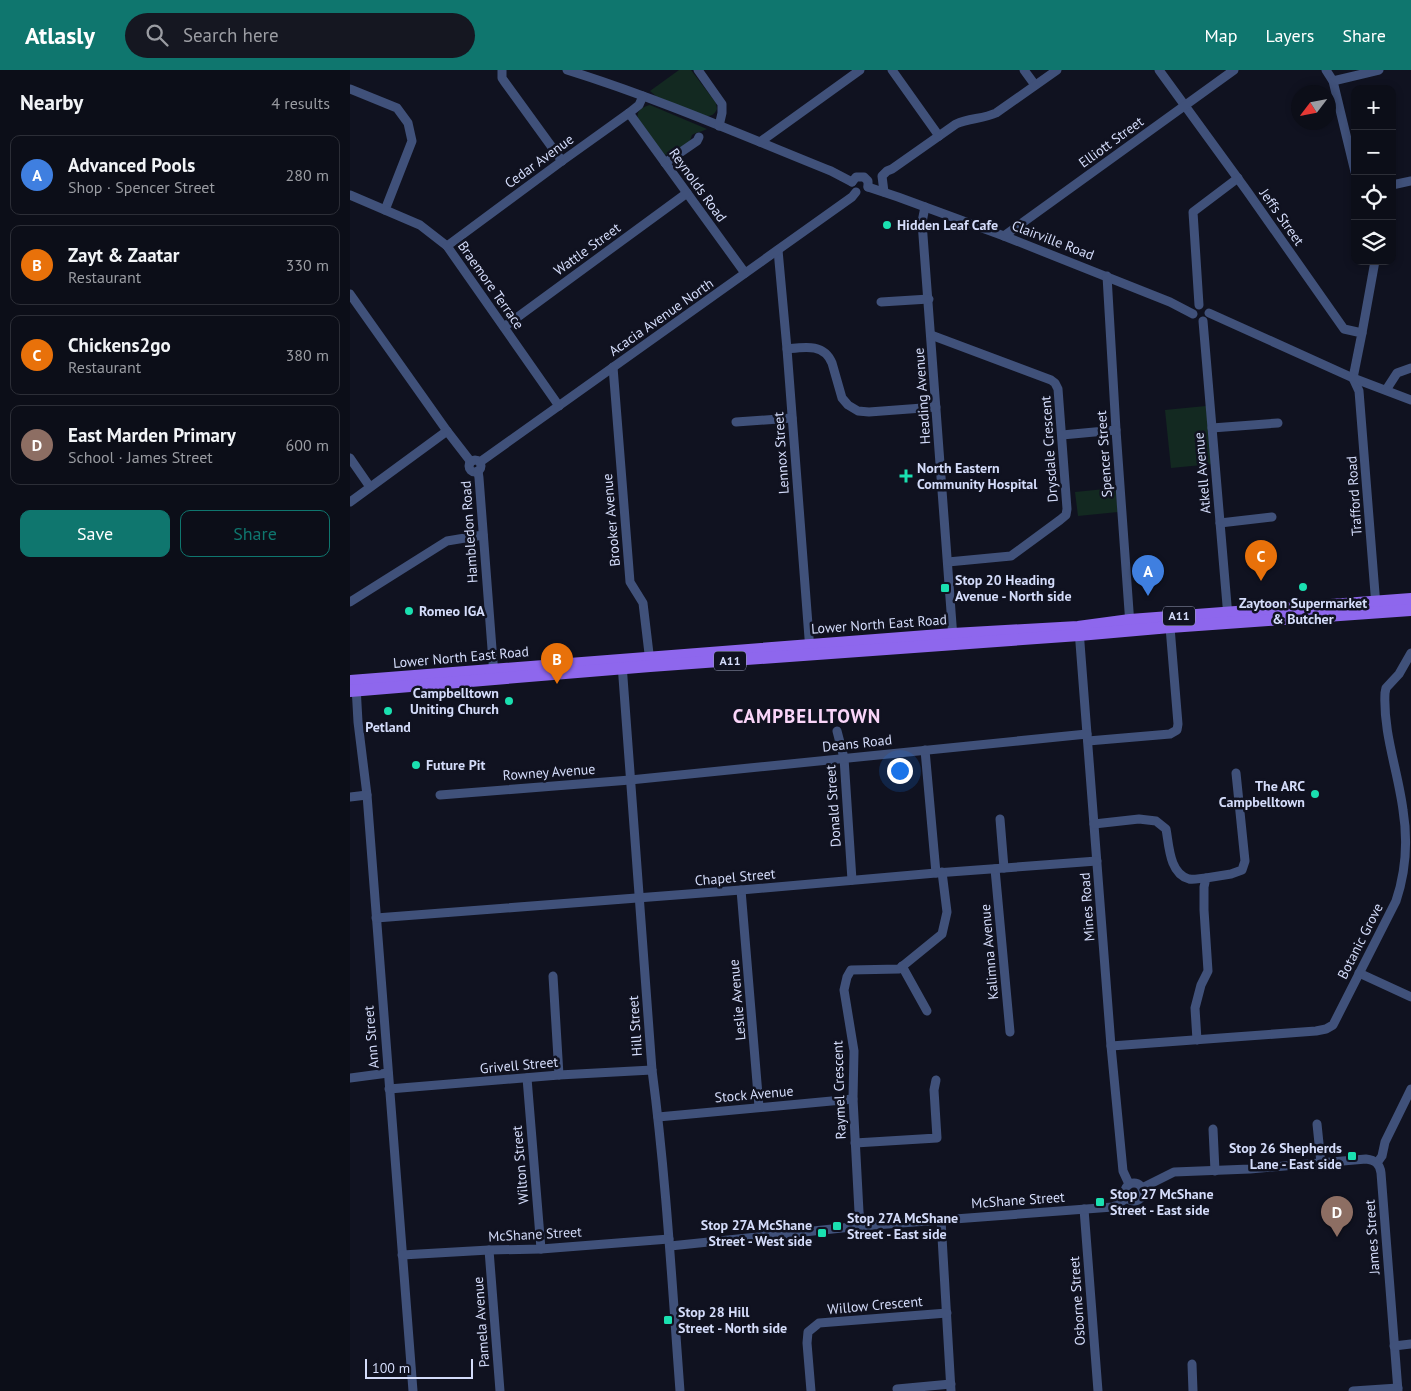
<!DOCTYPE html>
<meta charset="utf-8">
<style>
body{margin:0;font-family:"PT Sans",sans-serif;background:#151721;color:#f1f3f6}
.controls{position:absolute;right:15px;top:15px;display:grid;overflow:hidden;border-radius:10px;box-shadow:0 2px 8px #0003}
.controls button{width:45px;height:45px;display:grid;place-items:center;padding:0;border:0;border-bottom:1px solid #2c2e37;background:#0c0e18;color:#f1f3f6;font:25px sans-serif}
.compass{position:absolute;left:941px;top:15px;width:45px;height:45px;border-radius:50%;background:#0c0e18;box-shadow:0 2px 8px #0003;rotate:238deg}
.scale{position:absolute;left:15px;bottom:12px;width:108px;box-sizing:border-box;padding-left:5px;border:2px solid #d4dcfa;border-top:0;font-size:14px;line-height:18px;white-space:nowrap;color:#d4dcfa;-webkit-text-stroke:4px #101220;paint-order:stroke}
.you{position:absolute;left:549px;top:700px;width:18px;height:18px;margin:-12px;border:4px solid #fff;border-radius:50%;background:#1a73e8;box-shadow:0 0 0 8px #1a73e833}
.badge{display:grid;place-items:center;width:32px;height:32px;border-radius:50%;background:#0f766e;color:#fff;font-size:16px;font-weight:700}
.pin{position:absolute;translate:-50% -41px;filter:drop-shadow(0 1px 2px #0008)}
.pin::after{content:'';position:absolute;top:26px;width:18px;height:15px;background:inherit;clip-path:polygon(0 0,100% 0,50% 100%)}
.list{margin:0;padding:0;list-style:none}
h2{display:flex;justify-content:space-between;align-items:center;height:65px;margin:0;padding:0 20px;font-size:21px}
h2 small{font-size:16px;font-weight:400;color:#9a9ca2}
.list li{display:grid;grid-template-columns:32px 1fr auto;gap:15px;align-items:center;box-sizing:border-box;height:80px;margin:0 10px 10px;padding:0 10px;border:1px solid #2c2e37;border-radius:10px}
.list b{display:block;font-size:19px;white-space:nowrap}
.list p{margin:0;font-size:16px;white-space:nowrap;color:#9a9ca2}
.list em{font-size:16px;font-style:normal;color:#9a9ca2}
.actions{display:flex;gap:10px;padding:15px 20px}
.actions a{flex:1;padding:11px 0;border:1px solid #0f766e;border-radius:10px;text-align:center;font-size:18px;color:#0f766e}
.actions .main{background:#0f766e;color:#fff}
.icon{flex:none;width:28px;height:28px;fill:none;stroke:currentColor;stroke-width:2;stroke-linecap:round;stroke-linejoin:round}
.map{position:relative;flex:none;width:1061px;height:1321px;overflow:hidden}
header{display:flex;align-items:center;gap:30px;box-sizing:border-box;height:70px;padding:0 25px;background:#0f766e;color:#fff}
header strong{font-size:24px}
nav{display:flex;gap:28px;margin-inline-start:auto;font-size:18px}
.search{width:350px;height:45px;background:#151721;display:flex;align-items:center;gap:12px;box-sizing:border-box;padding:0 18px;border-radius:28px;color:#9a9ca2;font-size:19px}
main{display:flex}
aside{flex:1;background:#0c0e18}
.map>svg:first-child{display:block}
.green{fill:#132921}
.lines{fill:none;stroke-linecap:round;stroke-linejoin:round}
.street{stroke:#40517a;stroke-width:9}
.primary{stroke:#8e67ed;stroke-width:12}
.poi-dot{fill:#1ae0b0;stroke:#101220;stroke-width:2}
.labels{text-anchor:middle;stroke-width:5;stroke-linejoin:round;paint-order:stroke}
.shield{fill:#101220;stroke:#999fb9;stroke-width:1}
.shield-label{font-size:12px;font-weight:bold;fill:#d4dcfa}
.street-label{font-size:14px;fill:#d4dcfa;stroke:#101220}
.poi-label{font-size:14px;font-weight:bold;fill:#d4dcfa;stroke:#101220;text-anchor:start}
.district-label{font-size:19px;font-weight:bold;letter-spacing:1px;fill:#fad5f9;stroke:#101220}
</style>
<header>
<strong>Atlasly</strong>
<div class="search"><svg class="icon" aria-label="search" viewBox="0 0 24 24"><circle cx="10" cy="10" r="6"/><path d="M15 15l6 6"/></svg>Search here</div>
<nav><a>Map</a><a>Layers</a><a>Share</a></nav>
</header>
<main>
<aside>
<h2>Nearby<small>4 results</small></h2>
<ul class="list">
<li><span class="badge" style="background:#3f7fe0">A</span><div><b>Advanced Pools</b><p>Shop · Spencer Street</p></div><em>280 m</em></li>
<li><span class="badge" style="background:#e8710a">B</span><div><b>Zayt &amp; Zaatar</b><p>Restaurant</p></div><em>330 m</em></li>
<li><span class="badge" style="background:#e8710a">C</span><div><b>Chickens2go</b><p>Restaurant</p></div><em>380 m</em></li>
<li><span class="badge" style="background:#8d6e63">D</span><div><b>East Marden Primary</b><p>School · James Street</p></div><em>600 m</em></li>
</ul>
<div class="actions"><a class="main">Save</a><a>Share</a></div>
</aside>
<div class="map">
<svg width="1061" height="1321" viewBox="0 0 1061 1321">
<rect width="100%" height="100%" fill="#101220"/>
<g class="green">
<path d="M329 0H341L366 33 367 39C364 45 362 46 356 46L307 27 300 21Z"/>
<path d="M300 35 357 59C351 62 347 62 342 65L340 71 321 84 317 85 314 84 288 49C286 41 292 37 300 35Z"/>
<polygon points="856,336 862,394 821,398 815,340"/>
<polygon points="765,418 768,442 728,446 725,422"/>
</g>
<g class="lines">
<g class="street">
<polyline points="152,0 152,8 154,11 212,91"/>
<path d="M217 0C307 28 394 66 481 101L502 112"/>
<polyline points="348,0 372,34 372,43 369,56"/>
<polyline points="542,0 589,66"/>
<polyline points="674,0 685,15"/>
<polyline points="809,0 897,121 994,259 1012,263 1003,308 1009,321 1026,536"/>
<polyline points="976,0 983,11 1005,102"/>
<polyline points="983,11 1029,0"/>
<polyline points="0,19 47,38 58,53 62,71 35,140"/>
<polyline points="279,43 395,203"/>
<polyline points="410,72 510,0"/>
<polyline points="315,93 347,71 349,67"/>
<polyline points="502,112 506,107 514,107 518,111 518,117"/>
<polyline points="1042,115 1061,111"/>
<polyline points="518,117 548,127 654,166 820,232 843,244"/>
<path d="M534 122 532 106 537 101 542 99 606 54C619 48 633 49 646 43L707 0"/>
<polyline points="0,125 70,155 97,176 209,336"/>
<polyline points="575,137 572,152 603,568"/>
<polyline points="654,166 884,0"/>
<polyline points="97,176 212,91 279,43 289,35 293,26"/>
<polyline points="428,180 437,279 460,581"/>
<polyline points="757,206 766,360 780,555"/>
<polyline points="0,224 97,361 121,392"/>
<polyline points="531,232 579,229"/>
<polyline points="849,235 843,142 888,108"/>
<polyline points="859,243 1003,308 1061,330"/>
<polyline points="853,251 878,547"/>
<polyline points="154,257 337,123"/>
<polyline points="1012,263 1025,191"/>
<polyline points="581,265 701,310 705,313 708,319 717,439 716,445 710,450 661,486 598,492"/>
<path d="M437 279C454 277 474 273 482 293L492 328 498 335 508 341 519 342 586 337"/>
<polyline points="263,297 280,512 293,533 300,592"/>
<polyline points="1036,320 1047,303 1061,298"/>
<polyline points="386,352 442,348"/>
<polyline points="862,358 928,353"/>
<polyline points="712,365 766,360"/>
<polyline points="0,388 20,417"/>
<circle cx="125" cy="396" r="6"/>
<polyline points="130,392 502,127 506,122"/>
<polyline points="128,401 129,408 144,605"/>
<polyline points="0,432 97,361"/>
<polyline points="870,453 922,447"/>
<polyline points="0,532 97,471 133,465"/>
<polyline points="729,560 761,976 773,1101 779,1114"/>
<path d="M272 594 302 1000C316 1106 322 1214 330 1321"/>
<polyline points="6,616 8,652 17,725 63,1321"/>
<polyline points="487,661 494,688 502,810"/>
<polyline points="738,671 820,664 827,660 828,654 820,557"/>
<polyline points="575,680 586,803"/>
<polyline points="90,725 280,710 737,664"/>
<polyline points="0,727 17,725"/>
<polyline points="650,749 654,798"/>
<path d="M744 754 789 749 806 751 816 759C819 774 819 804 839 809 844 810 851 808 856 808"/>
<polyline points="645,799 660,962"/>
<polyline points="391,820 409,1037"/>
<polyline points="26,848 391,820 586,803 747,791"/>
<polyline points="552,896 577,941"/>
<polyline points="1009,903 1061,927"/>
<polyline points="203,906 209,1005"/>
<polyline points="847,970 845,938 851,915 858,901 854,840 854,817 856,808 881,804 892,800 895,791 886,703"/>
<path d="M761 976 966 961 976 959 983 955 1046 831C1056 801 1058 771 1053 740 1048 701 1033 663 1035 623L1036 618 1049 604 1061 583"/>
<polyline points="0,1008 38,1003"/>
<polyline points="177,1008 191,1179"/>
<polyline points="39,1019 209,1005 302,1000"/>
<polyline points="308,1047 503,1029"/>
<polyline points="967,1054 971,1093"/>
<polyline points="863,1059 865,1101"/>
<polyline points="505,1073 587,1068 584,1020 586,1010"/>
<polyline points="1027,1093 1032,1086 1035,1072 1061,1019"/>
<circle cx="784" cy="1122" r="9"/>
<path d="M792 1118 824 1102 900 1099 1016 1089C1025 1090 1030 1094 1031 1103L1048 1321"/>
<polyline points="734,1139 748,1321"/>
<polyline points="591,1150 601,1321"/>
<polyline points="511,1156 509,1142 503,1029 504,981 494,920 497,907 501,900 549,899 592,864 597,842 592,802"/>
<polyline points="320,1176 511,1156 763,1137 777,1128"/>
<polyline points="139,1180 150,1321"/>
<polyline points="52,1185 139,1180 191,1179 319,1169"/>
<polyline points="1044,1276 1061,1274"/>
<polyline points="842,1294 843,1321"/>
<polyline points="547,1319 601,1314"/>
<polyline points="461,1321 457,1273 458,1262 469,1253 597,1243"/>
<polyline points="1003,1321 1048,1318"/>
</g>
<g class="primary">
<polyline points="0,611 603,564 728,557 780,550 1061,529"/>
<polyline points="0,621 300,596 729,565 820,557 1061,540"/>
</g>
</g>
<g class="poi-dot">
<circle cx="537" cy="155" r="5"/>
<path d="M553.5 398.5h5v5h5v5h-5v5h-5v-5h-5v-5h5z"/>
<circle cx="953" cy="517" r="5"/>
<rect x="590" y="513" width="10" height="10" rx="2.5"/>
<circle cx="59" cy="541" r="5"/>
<circle cx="159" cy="631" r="5"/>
<circle cx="38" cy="641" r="5"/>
<circle cx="66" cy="695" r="5"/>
<circle cx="965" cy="724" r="5"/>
<rect x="997" y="1081" width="10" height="10" rx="2.5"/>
<rect x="745" y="1127" width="10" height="10" rx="2.5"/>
<rect x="482" y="1151" width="10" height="10" rx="2.5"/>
<rect x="467" y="1158" width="10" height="10" rx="2.5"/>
<rect x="313" y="1245" width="10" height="10" rx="2.5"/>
</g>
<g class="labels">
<g class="shield">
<rect x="813" y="536.5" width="32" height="19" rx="4"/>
<rect x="364" y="581.5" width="32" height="19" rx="4"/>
</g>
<g class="shield-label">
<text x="829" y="550">A11</text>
<text x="380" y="595">A11</text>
</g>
<g class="street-label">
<text transform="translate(761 72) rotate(-36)" y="5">Elliott Street</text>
<text transform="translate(189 91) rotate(-36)" y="5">Cedar Avenue</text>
<text transform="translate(348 115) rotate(54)" y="5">Reynolds Road</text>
<text transform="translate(932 147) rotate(55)" y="5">Jeffs Street</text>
<text transform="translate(703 170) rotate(21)" y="5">Clairville Road</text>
<text transform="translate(237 179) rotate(-36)" y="5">Wattle Street</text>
<text transform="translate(141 215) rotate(55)" y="5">Braemore Terrace</text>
<text transform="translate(311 247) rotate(-35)" y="5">Acacia Avenue North</text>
<text transform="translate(572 326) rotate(-94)" y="5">Heading Avenue</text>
<text transform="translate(699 379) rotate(-94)" y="5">Drysdale Crescent</text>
<text transform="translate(431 383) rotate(-94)" y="5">Lennox Street</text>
<text transform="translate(754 384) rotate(-94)" y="5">Spencer Street</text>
<text transform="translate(852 403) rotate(-95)" y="5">Atkell Avenue</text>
<text transform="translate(1004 426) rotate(-94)" y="5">Trafford Road</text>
<text transform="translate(261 450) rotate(-95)" y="5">Brooker Avenue</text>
<text transform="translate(119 462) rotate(-94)" y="5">Hambledon Road</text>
<text transform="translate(529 554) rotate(-4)" y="5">Lower North East Road</text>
<text transform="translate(111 587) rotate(-5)" y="5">Lower North East Road</text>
<text transform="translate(507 673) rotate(-6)" y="5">Deans Road</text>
<text transform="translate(199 702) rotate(-4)" y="5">Rowney Avenue</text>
<text transform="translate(483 736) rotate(-94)" y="5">Donald Street</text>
<text transform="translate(385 807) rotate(-5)" y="5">Chapel Street</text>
<text transform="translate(737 837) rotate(-94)" y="5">Mines Road</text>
<text transform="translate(1010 871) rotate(-63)" y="5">Botanic Grove</text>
<text transform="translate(639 882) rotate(-95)" y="5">Kalimna Avenue</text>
<text transform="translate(387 930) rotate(-95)" y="5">Leslie Avenue</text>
<text transform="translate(285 956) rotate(-94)" y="5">Hill Street</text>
<text transform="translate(21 967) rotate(-95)" y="5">Ann Street</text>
<text transform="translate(169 995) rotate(-5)" y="5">Grivell Street</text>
<text transform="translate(489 1020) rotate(-92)" y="5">Raymel Crescent</text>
<text transform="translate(404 1024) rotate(-5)" y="5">Stock Avenue</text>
<text transform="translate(170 1095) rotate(-95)" y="5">Wilton Street</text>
<text transform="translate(668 1130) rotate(-4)" y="5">McShane Street</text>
<text transform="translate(185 1164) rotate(-3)" y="5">McShane Street</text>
<text transform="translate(1022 1167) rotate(-94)" y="5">James Street</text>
<text transform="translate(727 1231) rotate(-94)" y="5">Osborne Street</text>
<text transform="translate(525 1235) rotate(-5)" y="5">Willow Crescent</text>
<text transform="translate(131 1252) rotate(-94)" y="5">Pamela Avenue</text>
</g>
<g class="poi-label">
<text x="547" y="160">Hidden Leaf Cafe</text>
<text x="567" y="403">North Eastern<tspan x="567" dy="16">Community Hospital</tspan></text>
<text x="605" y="515">Stop 20 Heading<tspan x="605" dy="16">Avenue - North side</tspan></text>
<text x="953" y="538" text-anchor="middle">Zaytoon Supermarket<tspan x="953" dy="16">&amp; Butcher</tspan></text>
<text x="69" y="546">Romeo IGA</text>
<text x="149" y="628" text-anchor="end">Campbelltown<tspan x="149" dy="16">Uniting Church</tspan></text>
<text x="38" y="662" text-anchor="middle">Petland</text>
<text x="76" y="700">Future Pit</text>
<text x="955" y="721" text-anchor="end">The ARC<tspan x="955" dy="16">Campbelltown</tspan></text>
<text x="992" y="1083" text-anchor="end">Stop 26 Shepherds<tspan x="992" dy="16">Lane - East side</tspan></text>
<text x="760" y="1129">Stop 27 McShane<tspan x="760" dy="16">Street - East side</tspan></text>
<text x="497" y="1153">Stop 27A McShane<tspan x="497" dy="16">Street - East side</tspan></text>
<text x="462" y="1160" text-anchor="end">Stop 27A McShane<tspan x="462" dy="16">Street - West side</tspan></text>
<text x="328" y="1247">Stop 28 Hill<tspan x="328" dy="16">Street - North side</tspan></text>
</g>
<g class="district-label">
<text x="457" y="653">CAMPBELLTOWN</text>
</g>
</g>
</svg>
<div class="controls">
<button>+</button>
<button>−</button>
<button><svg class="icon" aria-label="locate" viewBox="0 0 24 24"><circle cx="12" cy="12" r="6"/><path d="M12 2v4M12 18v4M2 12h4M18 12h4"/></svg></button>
<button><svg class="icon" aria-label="layers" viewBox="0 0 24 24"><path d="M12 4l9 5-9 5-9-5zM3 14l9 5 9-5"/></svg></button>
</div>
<svg class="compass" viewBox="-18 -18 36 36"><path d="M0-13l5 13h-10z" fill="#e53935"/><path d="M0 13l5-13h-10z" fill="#9a9ca2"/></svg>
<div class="scale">100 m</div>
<div class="you"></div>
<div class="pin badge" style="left:798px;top:526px;background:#3f7fe0">A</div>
<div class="pin badge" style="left:207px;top:614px;background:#e8710a">B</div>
<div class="pin badge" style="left:911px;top:511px;background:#e8710a">C</div>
<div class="pin badge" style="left:987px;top:1167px;background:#8d6e63">D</div>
</div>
</main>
